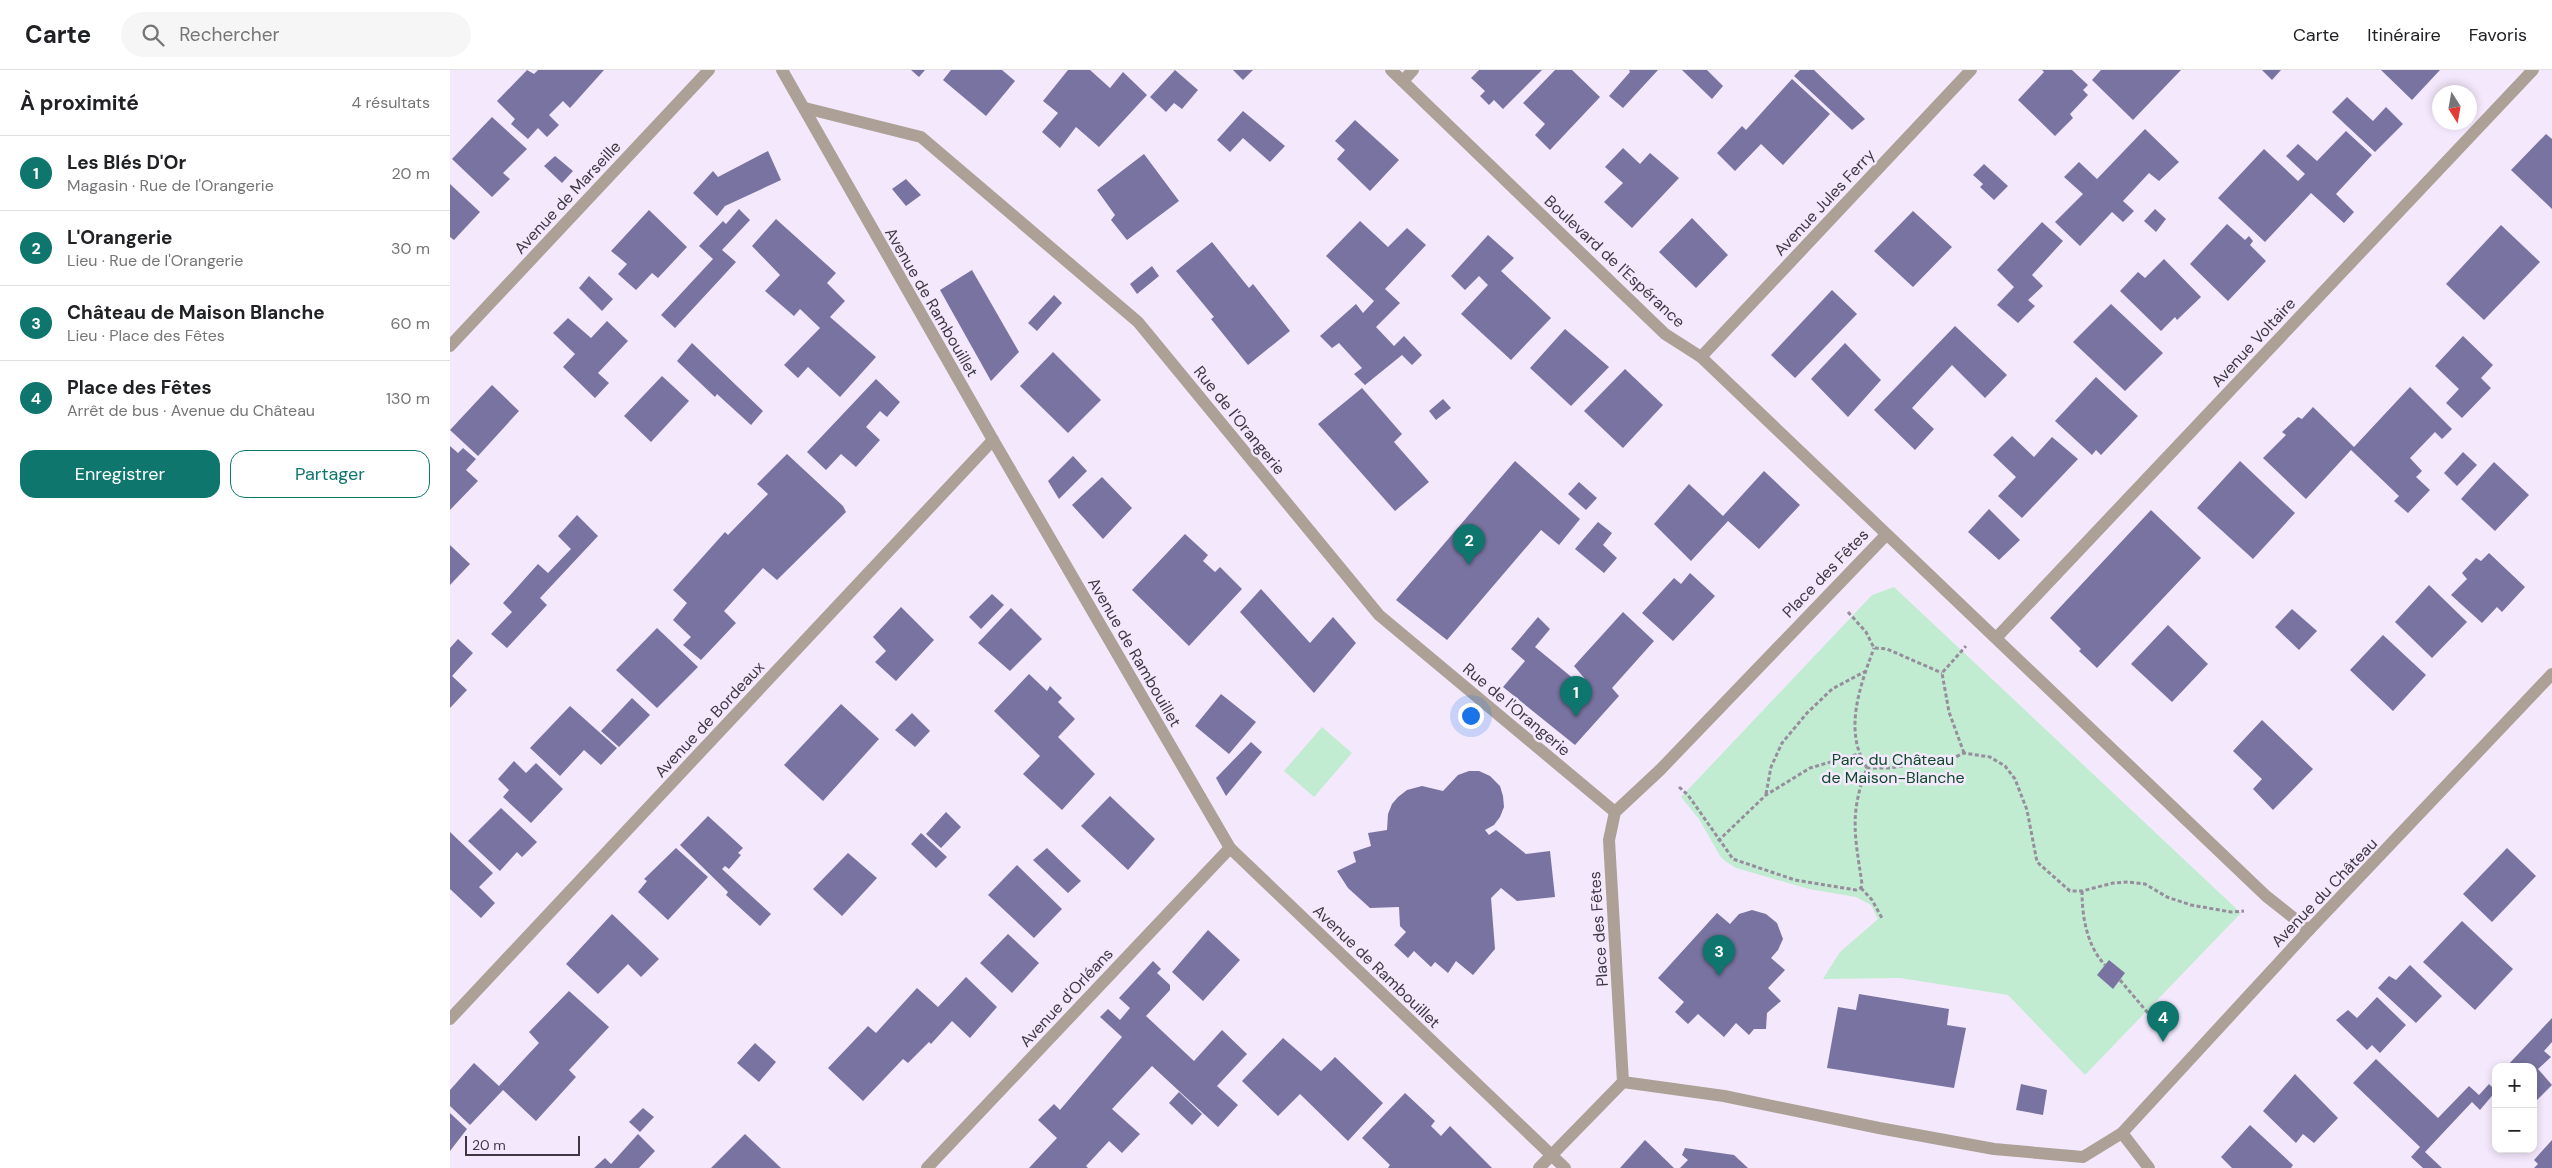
<!DOCTYPE html>
<html lang="fr">
<meta charset="utf-8">
<style>
body{margin:0;font-family:"DM Sans",sans-serif;background:#f6f6f6;color:#202124}
.controls{position:absolute;right:15px;bottom:15px;display:grid;overflow:hidden;border-radius:10px;box-shadow:0 2px 8px #0003}
.controls button{width:45px;height:45px;display:grid;place-items:center;padding:0;border:0;border-bottom:1px solid #e0e0e0;background:#fff;color:#202124;font:25px sans-serif}
.compass{position:absolute;left:1982px;top:15px;width:45px;height:45px;border-radius:50%;background:#fff;box-shadow:0 2px 8px #0003;rotate:169deg}
.scale{position:absolute;left:15px;bottom:12px;width:115px;box-sizing:border-box;padding-left:5px;border:2px solid #3f3844;border-top:0;font-size:14px;line-height:18px;white-space:nowrap;color:#3f3844;-webkit-text-stroke:4px #f4e9fc;paint-order:stroke}
.you{position:absolute;left:1020px;top:645px;width:18px;height:18px;margin:-12px;border:4px solid #fff;border-radius:50%;background:#1a73e8;box-shadow:0 0 0 8px #1a73e833}
.badge{display:grid;place-items:center;width:32px;height:32px;border-radius:50%;background:#0f766e;color:#fff;font-size:16px;font-weight:700}
.pin{position:absolute;translate:-50% -41px;filter:drop-shadow(0 1px 2px #0008)}
.pin::after{content:'';position:absolute;top:26px;width:18px;height:15px;background:inherit;clip-path:polygon(0 0,100% 0,50% 100%)}
.list{margin:0;padding:0;list-style:none}
h2{display:flex;justify-content:space-between;align-items:center;height:65px;margin:0;padding:0 20px;font-size:21px}
h2 small{font-size:16px;font-weight:400;color:#757577}
.list li{display:grid;grid-template-columns:32px 1fr auto;gap:15px;align-items:center;box-sizing:border-box;height:75px;padding:0 20px;border-top:1px solid #e0e0e0}
.list b{display:block;font-size:19px;white-space:nowrap}
.list p{margin:0;font-size:16px;white-space:nowrap;color:#757577}
.list em{font-size:16px;font-style:normal;color:#757577}
.actions{display:flex;gap:10px;padding:15px 20px}
.actions a{flex:1;padding:11px 0;border:1px solid #0f766e;border-radius:15px;text-align:center;font-size:18px;color:#0f766e}
.actions .main{background:#0f766e;color:#fff}
.icon{flex:none;width:28px;height:28px;fill:none;stroke:currentColor;stroke-width:2;stroke-linecap:round;stroke-linejoin:round}
.map{position:relative;flex:none;width:2102px;height:1098px;overflow:hidden}
header{display:flex;align-items:center;gap:30px;box-sizing:border-box;height:70px;padding:0 25px;background:#fff;border-bottom:1px solid #e0e0e0}
header strong{font-size:24px}
nav{display:flex;gap:28px;margin-inline-start:auto;font-size:18px}
.search{width:350px;height:45px;background:#f6f6f6;display:flex;align-items:center;gap:12px;box-sizing:border-box;padding:0 18px;border-radius:28px;color:#757577;font-size:19px}
main{display:flex}
aside{flex:1;background:#fff}
.map>svg:first-child{display:block}
.green{fill:#c2ecd1}
.building{fill:#7873a0}
.lines{fill:none;stroke-linecap:round;stroke-linejoin:round}
.path{stroke:#968d9d;stroke-width:3;stroke-dasharray:4 2.5;stroke-linecap:butt}
.street{stroke:#ada197;stroke-width:12}
.labels{text-anchor:middle;stroke-width:5;stroke-linejoin:round;paint-order:stroke}
.street-label{font-size:16px;fill:#3f3844;stroke:#f4e9fc}
.park-label{font-size:16px;fill:#0d492b;stroke:#f4e9fc}
</style>
<header>
<strong>Carte</strong>
<div class="search"><svg class="icon" aria-label="search" viewBox="0 0 24 24"><circle cx="10" cy="10" r="6"/><path d="M15 15l6 6"/></svg>Rechercher</div>
<nav><a>Carte</a><a>Itinéraire</a><a>Favoris</a></nav>
</header>
<main>
<aside>
<h2>À proximité<small>4 résultats</small></h2>
<ul class="list">
<li><span class="badge">1</span><div><b>Les Blés D'Or</b><p>Magasin · Rue de l'Orangerie</p></div><em>20 m</em></li>
<li><span class="badge">2</span><div><b>L'Orangerie</b><p>Lieu · Rue de l'Orangerie</p></div><em>30 m</em></li>
<li><span class="badge">3</span><div><b>Château de Maison Blanche</b><p>Lieu · Place des Fêtes</p></div><em>60 m</em></li>
<li><span class="badge">4</span><div><b>Place des Fêtes</b><p>Arrêt de bus · Avenue du Château</p></div><em>130 m</em></li>
</ul>
<div class="actions"><a class="main">Enregistrer</a><a>Partager</a></div>
</aside>
<div class="map">
<svg width="2102" height="1098" viewBox="0 0 2102 1098">
<rect width="100%" height="100%" fill="#f4e9fc"/>
<g class="green">
<polygon points="1444,517 1791,843 1635,1005 1558,925 1450,908 1373,909 1390,882 1428,849 1421,835 1406,827 1359,819 1286,798 1275,791 1270,786 1249,749 1231,727 1422,525"/>
<polygon points="872,657 902,683 864,727 834,701"/>
</g>
<g class="building">
<polygon points="77,0 84,4 88,0 154,0 120,38 113,31 99,45 109,55 97,67 88,58 78,69 61,54 65,49 47,31"/>
<polygon points="461,0 475,0 469,7"/>
<polygon points="501,0 552,0 565,11 536,46 493,10"/>
<polygon points="618,0 640,0 660,18 673,2 697,25 649,77 626,57 610,78 592,62 608,43 593,31"/>
<polygon points="725,0 748,20 732,39 724,33 716,42 700,27"/>
<polygon points="783,0 803,0 793,10"/>
<polygon points="1029,0 1092,0 1053,39 1044,30 1039,35 1030,26 1035,21 1021,8"/>
<polygon points="1105,0 1122,0 1150,27 1100,80 1085,65 1095,54 1073,33"/>
<polygon points="1179,0 1208,0 1173,38 1159,26 1180,2"/>
<polygon points="1232,0 1257,0 1273,16 1262,29"/>
<polygon points="1350,0 1364,0 1415,49 1402,60 1344,6"/>
<polygon points="1592,0 1622,0 1638,15 1633,20 1638,25 1620,44 1623,48 1605,66 1568,30 1594,2"/>
<polygon points="1651,0 1731,0 1683,50 1642,10"/>
<polygon points="1812,0 1831,0 1822,10"/>
<polygon points="1931,0 1990,0 1962,30"/>
<polygon points="1342,9 1380,44 1333,95 1311,74 1285,101 1267,83 1292,56 1296,60"/>
<polygon points="1897,27 1923,51 1936,37 1953,54 1925,82 1882,42"/>
<polygon points="793,41 835,76 820,92 793,68 780,82 767,70"/>
<polygon points="42,47 77,79 53,103 60,109 42,127 2,89"/>
<polygon points="905,50 949,90 920,121 887,89 895,80 885,71"/>
<polygon points="1695,59 1729,92 1709,111 1699,103 1673,131 1684,141 1673,152 1662,142 1630,176 1605,152 1633,124 1614,107 1629,92 1647,109"/>
<polygon points="1896,61 1922,85 1886,124 1904,142 1894,153 1861,123 1815,172 1768,128 1814,79 1848,111 1855,104 1836,86 1848,74 1867,91"/>
<polygon points="2096,64 2102,69 2102,139 2061,100"/>
<polygon points="1173,78 1190,94 1200,83 1229,108 1182,158 1154,132 1173,113 1155,97"/>
<polygon points="318,81 331,110 275,136 267,146 243,123 263,101 268,107"/>
<polygon points="694,84 729,131 677,170 661,150 665,145 647,120"/>
<polygon points="105,86 123,101 112,113 94,96"/>
<polygon points="1534,94 1558,116 1544,130 1530,117 1533,114 1523,105"/>
<polygon points="456,109 471,125 456,136 442,119"/>
<polygon points="0,114 30,142 4,170 0,167"/>
<polygon points="289,139 300,150 272,180 286,192 225,258 211,245 263,189 249,176 273,151 276,154"/>
<polygon points="1705,139 1716,149 1706,162 1694,151"/>
<polygon points="199,140 237,177 208,208 202,203 186,220 168,204 177,194 161,181"/>
<polygon points="1463,141 1502,177 1463,217 1424,181"/>
<polygon points="1242,148 1278,185 1246,218 1209,182"/>
<polygon points="326,149 386,203 377,213 395,231 380,247 426,287 390,327 358,297 348,308 334,295 370,258 350,239 344,246 315,221 330,205 302,176"/>
<polygon points="910,151 938,177 957,158 976,175 935,219 950,233 926,257 944,276 954,266 972,285 962,295 952,285 915,315 904,304 912,298 889,273 882,278 870,266 906,234 913,243 924,231 876,186"/>
<polygon points="1592,152 1613,171 1582,205 1593,216 1578,230 1585,236 1568,253 1547,235 1564,217 1547,200"/>
<polygon points="1777,154 1795,170 1799,166 1803,171 1800,175 1816,191 1778,231 1740,194"/>
<polygon points="2051,155 2090,192 2034,250 1996,214"/>
<polygon points="1038,165 1064,188 1051,201 1101,248 1061,290 1011,244 1038,215 1029,206 1015,220 1001,206"/>
<polygon points="762,172 799,218 803,214 840,261 798,295 761,249 764,247 726,201"/>
<polygon points="1714,189 1751,227 1727,250 1725,247 1711,261 1670,221 1688,202 1695,208"/>
<polygon points="702,196 709,206 687,224 680,214"/>
<polygon points="522,200 569,282 541,311 490,220"/>
<polygon points="139,206 163,229 152,241 129,218"/>
<polygon points="1382,220 1407,244 1345,308 1321,285"/>
<polygon points="604,225 612,233 587,261 578,253"/>
<polygon points="1661,234 1713,283 1675,321 1623,272"/>
<polygon points="118,248 141,268 157,251 178,271 148,303 159,313 145,328 113,297 125,284 103,263"/>
<polygon points="1505,256 1557,305 1535,328 1502,295 1462,338 1484,359 1465,380 1424,340"/>
<polygon points="1115,259 1159,297 1121,336 1080,298"/>
<polygon points="2013,266 2043,295 2031,308 2041,318 2012,348 1996,333 2009,319 1985,296"/>
<polygon points="242,273 313,341 301,355 267,324 265,327 227,291"/>
<polygon points="1395,273 1431,310 1398,347 1361,309"/>
<polygon points="603,282 651,330 618,363 570,316"/>
<polygon points="1175,299 1213,335 1173,378 1134,341"/>
<polygon points="212,306 239,331 201,372 174,346"/>
<polygon points="1646,307 1688,346 1651,385 1646,380 1642,385 1605,351"/>
<polygon points="426,309 450,332 437,347 430,341 416,357 430,370 406,397 391,384 376,400 357,382"/>
<polygon points="42,315 69,341 28,386 0,360"/>
<polygon points="1960,317 2002,359 1992,369 1985,362 1960,388 1972,401 1966,407 1980,420 1958,443 1944,431 1949,426 1901,380 1856,429 1813,388 1836,365 1832,362 1848,347 1852,349 1863,337 1904,377"/>
<polygon points="912,318 952,364 944,372 979,412 945,441 868,354"/>
<polygon points="993,329 1001,338 986,350 979,341"/>
<polygon points="1562,366 1584,387 1602,367 1628,389 1572,448 1548,426 1566,407 1543,385"/>
<polygon points="0,376 8,383 13,378 26,389 16,400 28,411 0,440"/>
<polygon points="2013,382 2027,395 2007,416 1994,403"/>
<polygon points="337,384 393,436 396,442 327,510 313,498 274,541 286,553 251,590 233,575 241,567 223,550 237,533 223,520 275,462 278,465 318,424 307,414"/>
<polygon points="623,386 637,401 609,429 598,411"/>
<polygon points="1065,391 1130,449 1109,475 1091,460 997,570 946,530"/>
<polygon points="1790,391 1845,443 1803,489 1747,438"/>
<polygon points="2044,392 2079,425 2045,461 2011,429"/>
<polygon points="1314,401 1350,435 1309,479 1278,451 1241,491 1204,454 1239,414 1273,446"/>
<polygon points="652,407 682,438 653,469 622,435"/>
<polygon points="1129,412 1147,428 1136,440 1118,424"/>
<polygon points="1539,439 1570,470 1549,490 1518,462"/>
<polygon points="1701,440 1751,488 1647,598 1629,581 1631,579 1600,548"/>
<polygon points="127,445 148,466 90,528 97,535 57,578 41,564 62,542 53,533 88,494 98,503 121,479 108,466"/>
<polygon points="1148,452 1162,463 1153,475 1167,488 1154,503 1125,479"/>
<polygon points="735,464 758,485 753,491 765,502 770,497 792,519 739,576 682,520"/>
<polygon points="0,475 20,494 0,515"/>
<polygon points="2039,483 2075,517 2052,542 2047,537 2032,553 2001,525 2017,509 2012,503 2026,488 2031,491"/>
<polygon points="1240,503 1265,526 1223,571 1192,543 1224,508 1231,514"/>
<polygon points="1979,515 2017,552 1982,588 1945,552"/>
<polygon points="811,519 860,573 883,547 906,573 864,623 790,542"/>
<polygon points="542,524 554,535 531,559 519,547"/>
<polygon points="451,537 484,570 446,611 425,592 436,581 423,567"/>
<polygon points="561,538 592,569 560,601 528,573"/>
<polygon points="1842,539 1867,561 1849,580 1825,557"/>
<polygon points="1173,542 1204,571 1162,618 1169,626 1125,675 1053,617 1075,591 1061,579 1088,547 1100,559 1085,577 1130,614 1135,609 1124,596"/>
<polygon points="1718,555 1758,594 1722,632 1681,594"/>
<polygon points="207,558 248,597 207,638 166,600"/>
<polygon points="1933,565 1976,605 1943,641 1900,600"/>
<polygon points="8,569 23,583 2,606 17,620 0,638 0,578"/>
<polygon points="579,604 597,621 600,616 612,628 608,632 625,649 608,667 645,704 612,740 573,704 590,686 544,641"/>
<polygon points="771,624 806,652 779,684 745,656"/>
<polygon points="182,628 200,645 169,677 151,661"/>
<polygon points="391,634 429,669 373,731 334,695"/>
<polygon points="120,636 167,678 151,695 134,680 110,706 80,678"/>
<polygon points="462,643 480,661 465,677 445,660"/>
<polygon points="1812,650 1863,699 1823,740 1803,719 1812,709 1783,681"/>
<polygon points="801,672 812,682 776,726 766,708"/>
<polygon points="64,691 76,703 86,693 113,719 81,753 53,727 59,720 48,709"/>
<polygon points="1019,701 1029,701 1040,706 1050,716 1053,726 1054,737 1050,747 1044,755 1035,760 1039,765 1046,760 1076,784 1100,781 1105,827 1067,831 1051,818 1041,828 1045,879 1023,905 1006,891 998,903 985,892 981,897 964,881 958,888 944,875 956,862 950,856 949,837 920,838 898,818 887,801 906,792 903,782 921,776 918,763 937,760 938,744 942,734 948,727 957,720 972,716 993,721 1008,705"/>
<polygon points="660,726 705,769 678,800 631,756"/>
<polygon points="51,738 87,772 72,787 67,782 50,801 18,771"/>
<polygon points="496,742 511,757 491,778 476,764"/>
<polygon points="258,746 293,778 288,783 291,785 279,799 275,796 272,799 321,844 310,856 276,825 278,822 230,775"/>
<polygon points="0,762 43,803 29,817 45,833 31,848 0,819"/>
<polygon points="471,763 497,787 486,798 461,774"/>
<polygon points="226,778 258,807 218,850 188,822 197,811 194,809"/>
<polygon points="597,778 631,811 618,823 583,790"/>
<polygon points="2057,778 2086,806 2042,852 2013,824"/>
<polygon points="398,783 427,808 392,846 363,819"/>
<polygon points="567,795 612,839 584,868 538,825"/>
<polygon points="1302,840 1316,844 1327,853 1333,869 1328,880 1321,888 1335,900 1318,918 1331,931 1317,943 1316,959 1304,959 1299,965 1286,953 1274,967 1248,944 1238,954 1225,942 1234,932 1208,908 1267,843 1280,854 1289,844"/>
<polygon points="162,844 209,889 191,907 178,894 148,924 116,894"/>
<polygon points="2012,851 2063,899 2025,940 1973,892"/>
<polygon points="758,860 790,890 753,931 722,902"/>
<polygon points="558,864 589,893 562,923 530,893"/>
<polygon points="1659,890 1675,903 1663,919 1647,905"/>
<polygon points="703,891 711,899 707,903 720,915 720,920 696,946 744,991 772,960 797,984 767,1016 788,1035 768,1057 702,996 662,1039 690,1064 672,1083 659,1071 636,1096 638,1098 579,1098 607,1068 588,1050 604,1034 610,1040 672,967 650,947 658,939 670,950 680,938 669,928"/>
<polygon points="1960,895 1992,926 1966,953 1928,918 1939,906 1946,910"/>
<polygon points="516,907 547,937 520,968 502,951 481,974 479,972 458,993 453,989 413,1031 378,998 418,956 426,963 467,918 488,937"/>
<polygon points="119,921 159,957 119,1000 126,1007 86,1051 53,1020 20,1055 0,1036 0,1020 24,993 49,1016 89,973 79,962"/>
<polygon points="1409,924 1499,939 1497,955 1516,958 1504,1018 1377,998 1388,937 1406,940"/>
<polygon points="1927,927 1956,955 1930,983 1922,975 1917,980 1886,950 1898,940 1907,948"/>
<polygon points="2102,948 2102,972 2094,981 2101,987 2088,999 2102,1015 2083,1034 2083,997 2056,997"/>
<polygon points="833,968 871,1001 885,987 933,1033 898,1071 850,1024 828,1046 792,1011"/>
<polygon points="305,973 326,992 309,1012 287,993"/>
<polygon points="1926,989 1988,1048 2019,1016 2029,1025 2039,1014 2046,1021 2030,1040 2022,1032 1975,1082 1992,1098 1973,1098 1961,1087 1970,1077 1903,1013"/>
<polygon points="1845,1004 1888,1048 1864,1073 1853,1064 1846,1073 1813,1041"/>
<polygon points="1571,1014 1597,1020 1593,1045 1566,1040"/>
<polygon points="729,1022 752,1044 742,1055 719,1033"/>
<polygon points="955,1023 985,1051 981,1056 991,1066 1000,1056 1042,1098 938,1098 940,1095 912,1068"/>
<polygon points="193,1038 204,1047 190,1062 179,1052"/>
<polygon points="0,1043 17,1059 0,1081"/>
<polygon points="1800,1055 1843,1095 1841,1098 1782,1098 1771,1087"/>
<polygon points="188,1064 205,1081 189,1098 144,1098 155,1088 161,1094"/>
<polygon points="295,1064 331,1098 261,1098"/>
<polygon points="1195,1070 1224,1098 1170,1098"/>
<polygon points="2102,1070 2102,1098 2084,1098 2088,1094 2084,1090"/>
<polygon points="1235,1078 1284,1085 1298,1098 1230,1098 1238,1090 1232,1085"/>
</g>
<g class="lines">
<g class="path">
<polyline points="1398,542 1416,562 1424,578 1437,579 1492,603"/>
<polyline points="1514,683 1499,642 1492,603 1516,576"/>
<path d="M1417 698C1393 661 1410 616 1424 578"/>
<path d="M1229 717 1238 725 1283 789 1345 810 1406 820 1411 818 1412 814C1405 766 1399 744 1417 698H1439L1501 689 1514 683 1540 687 1555 696 1565 709 1577 740 1587 792 1620 821H1632L1663 813 1678 812 1695 814 1717 827 1741 835 1781 842 1794 841"/>
<polyline points="1316,724 1321,697 1332,673 1357,643 1382,619 1416,601"/>
<polyline points="1268,771 1316,725 1360,698 1408,684"/>
<polyline points="1411,818 1422,830 1432,848"/>
<path d="M1632 821C1632 847 1637 876 1655 895"/>
<polyline points="1670,910 1703,949"/>
</g>
<g class="street">
<polyline points="332,0 543,370 780,778 1115,1098"/>
<polyline points="941,0 1215,264 1251,287 1816,826 1859,860"/>
<polyline points="953,11 963,0"/>
<polyline points="355,38 471,67 688,252 929,545 1165,742"/>
<polyline points="0,276 259,0"/>
<polyline points="1251,287 1521,0"/>
<polyline points="1547,567 2083,0"/>
<polyline points="0,949 543,370"/>
<polyline points="1173,1012 1274,1026 1429,1058 1544,1079 1633,1087 1672,1063 1859,860 2102,604"/>
<polyline points="1672,1063 1699,1098"/>
<polyline points="477,1098 780,778"/>
<polyline points="1089,1098 1173,1012 1159,770 1165,742 1210,700 1436,465"/>
</g>
</g>
<g class="labels">
<g class="street-label">
<text transform="translate(117 127) rotate(-47)" y="6">Avenue de Marseille</text>
<text transform="translate(1374 132) rotate(-47)" y="6">Avenue Jules Ferry</text>
<text transform="translate(1165 191) rotate(43)" y="6">Boulevard de l'Espérance</text>
<text transform="translate(482 232) rotate(60)" y="6">Avenue de Rambouillet</text>
<text transform="translate(1803 272) rotate(-47)" y="6">Avenue Voltaire</text>
<text transform="translate(790 350) rotate(51)" y="6">Rue de l'Orangerie</text>
<text transform="translate(1375 503) rotate(-46)" y="6">Place des Fêtes</text>
<text transform="translate(685 582) rotate(60)" y="6">Avenue de Rambouillet</text>
<text transform="translate(1067 639) rotate(40)" y="6">Rue de l'Orangerie</text>
<text transform="translate(259 649) rotate(-47)" y="6">Avenue de Bordeaux</text>
<text transform="translate(1874 822) rotate(-46)" y="6">Avenue du Château</text>
<text transform="translate(1148 859) rotate(-94)" y="6">Place des Fêtes</text>
<text transform="translate(927 896) rotate(44)" y="6">Avenue de Rambouillet</text>
<text transform="translate(616 927) rotate(-47)" y="6">Avenue d'Orléans</text>
</g>
<g class="park-label">
<text x="1443" y="695">Parc du Château<tspan x="1443" dy="18">de Maison-Blanche</tspan></text>
</g>
</g>
</svg>
<div class="controls">
<button>+</button>
<button>−</button>
</div>
<svg class="compass" viewBox="-18 -18 36 36"><path d="M0-13l5 13h-10z" fill="#e53935"/><path d="M0 13l5-13h-10z" fill="#757577"/></svg>
<div class="scale">20 m</div>
<div class="you"></div>
<div class="pin badge" style="left:1126px;top:647px">1</div>
<div class="pin badge" style="left:1019px;top:495px">2</div>
<div class="pin badge" style="left:1269px;top:906px">3</div>
<div class="pin badge" style="left:1713px;top:972px">4</div>
</div>
</main>
